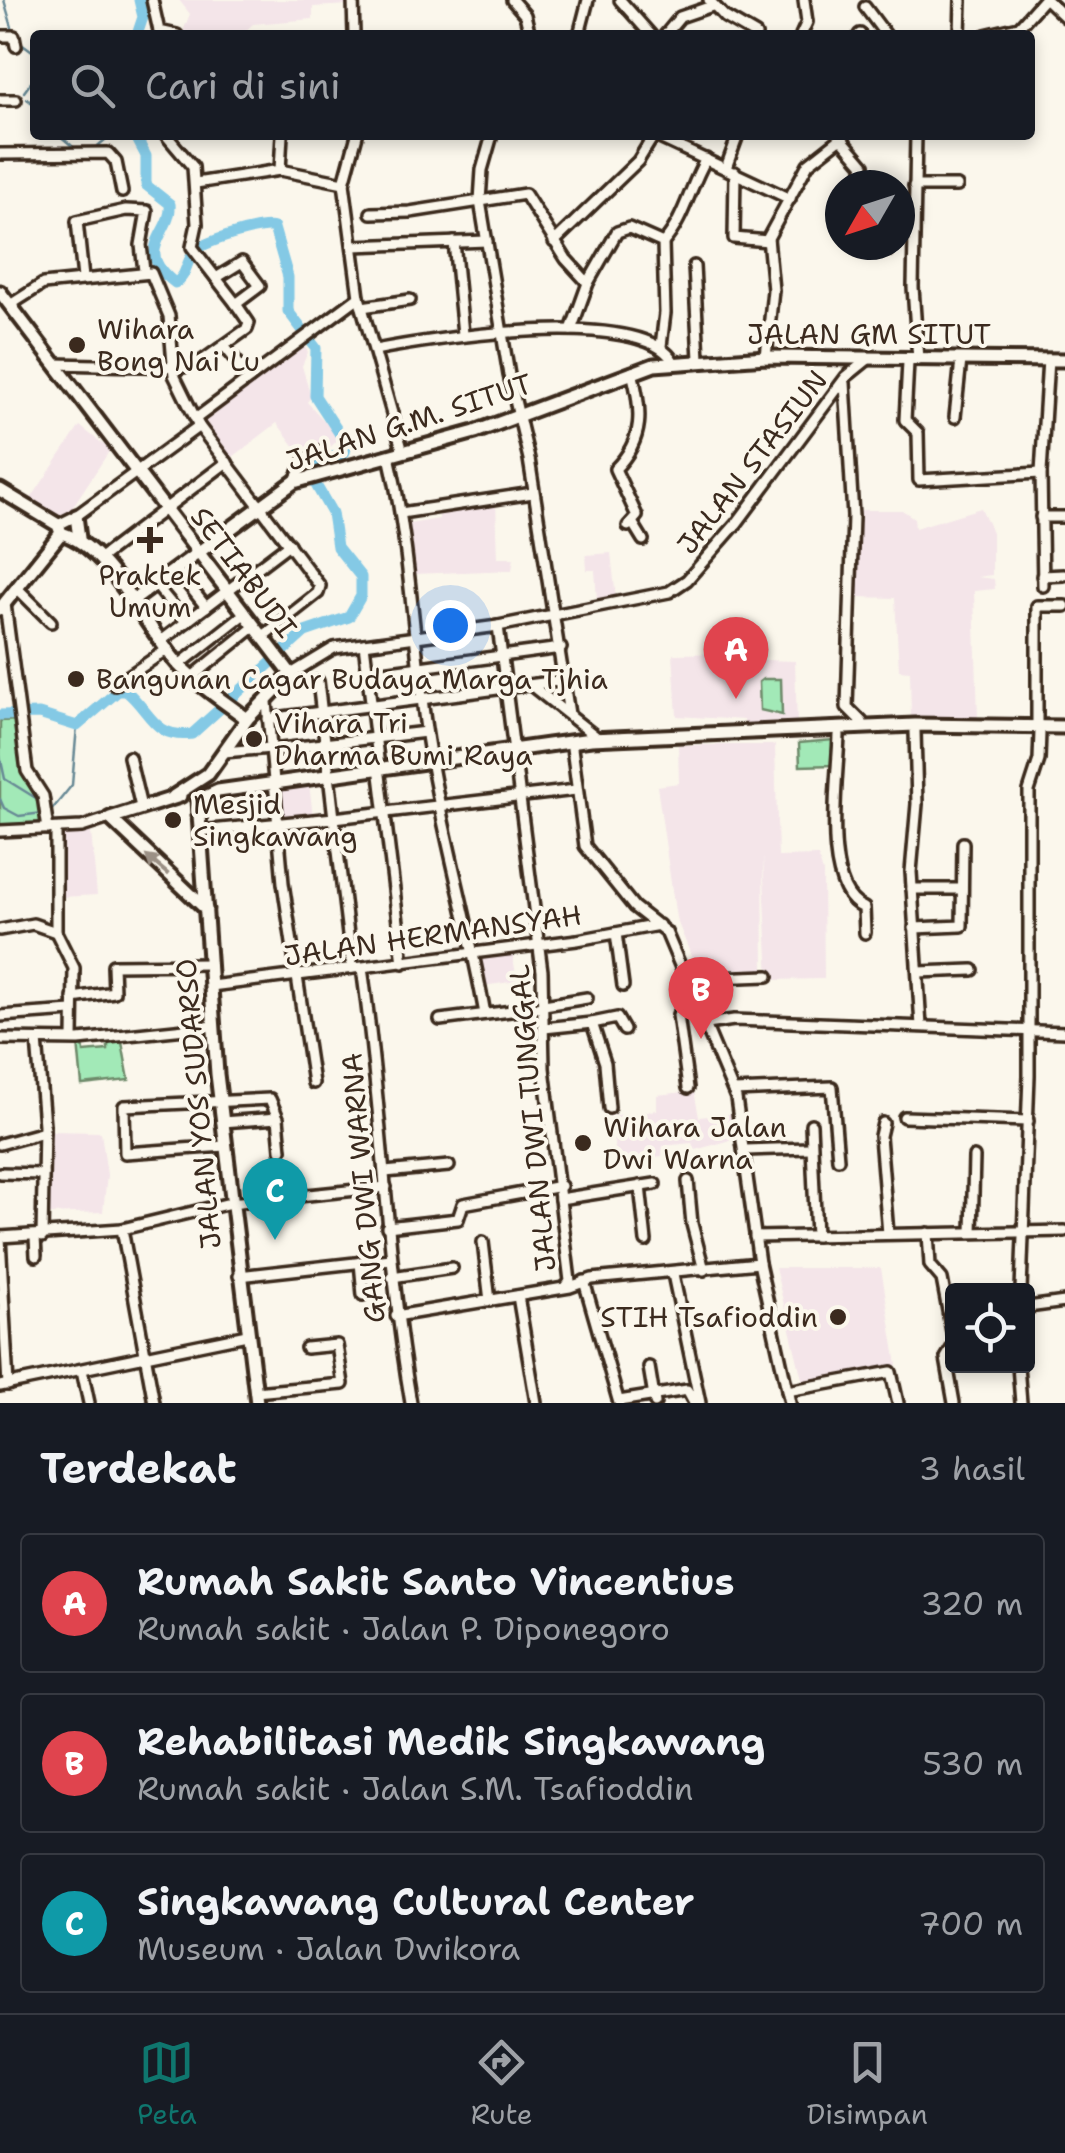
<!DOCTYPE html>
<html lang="id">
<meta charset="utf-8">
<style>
body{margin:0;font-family:"Shantell Sans",sans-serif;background:#242831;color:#f1f3f6}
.controls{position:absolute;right:30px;bottom:30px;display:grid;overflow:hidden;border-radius:10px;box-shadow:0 5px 15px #0003}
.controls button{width:90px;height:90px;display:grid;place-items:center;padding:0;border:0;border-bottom:2px solid #363941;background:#171b24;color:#f1f3f6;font:50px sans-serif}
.compass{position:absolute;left:825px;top:170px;width:90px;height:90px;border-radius:50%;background:#171b24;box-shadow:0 5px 15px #0003;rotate:231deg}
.you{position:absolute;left:450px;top:625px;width:35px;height:35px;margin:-25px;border:8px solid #fff;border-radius:50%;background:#1a73e8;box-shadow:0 0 0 15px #1a73e833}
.badge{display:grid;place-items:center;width:65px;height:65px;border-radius:50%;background:#0f766e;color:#fff;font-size:32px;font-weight:700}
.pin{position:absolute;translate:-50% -82px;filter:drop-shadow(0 2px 5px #0008)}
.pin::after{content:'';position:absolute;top:52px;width:35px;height:30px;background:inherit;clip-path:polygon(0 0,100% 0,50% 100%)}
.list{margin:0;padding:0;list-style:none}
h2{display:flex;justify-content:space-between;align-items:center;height:130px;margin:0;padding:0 40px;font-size:42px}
h2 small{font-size:32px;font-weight:400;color:#9ea1a6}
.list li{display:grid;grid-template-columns:65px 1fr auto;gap:30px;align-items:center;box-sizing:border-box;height:140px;margin:0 20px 20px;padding:0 20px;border:2px solid #363941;border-radius:10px}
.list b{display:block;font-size:38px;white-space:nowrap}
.list p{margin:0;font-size:32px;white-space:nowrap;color:#9ea1a6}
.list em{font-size:32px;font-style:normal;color:#9ea1a6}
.icon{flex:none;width:55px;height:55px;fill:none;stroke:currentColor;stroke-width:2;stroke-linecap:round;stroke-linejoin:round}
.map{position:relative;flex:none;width:1065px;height:1403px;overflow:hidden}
.search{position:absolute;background:#171b24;box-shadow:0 5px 15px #0003;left:30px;right:30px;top:30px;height:110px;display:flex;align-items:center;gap:25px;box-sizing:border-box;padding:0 35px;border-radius:10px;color:#9ea1a6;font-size:38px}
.sheet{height:610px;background:#171b24}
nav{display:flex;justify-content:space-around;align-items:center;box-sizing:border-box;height:140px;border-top:2px solid #363941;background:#171b24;font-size:28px;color:#9ea1a6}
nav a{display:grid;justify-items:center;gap:5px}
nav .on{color:#0f766e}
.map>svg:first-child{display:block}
.built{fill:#f4e5e9}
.green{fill:#a2e9b7;stroke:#6e8a6a;stroke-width:2.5}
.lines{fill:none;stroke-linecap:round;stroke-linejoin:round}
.stream{stroke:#678995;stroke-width:2.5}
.river{stroke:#84c9e5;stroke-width:11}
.minor-casing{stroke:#3b2a1e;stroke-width:16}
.major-casing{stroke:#3b2a1e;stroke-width:19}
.minor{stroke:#fbf7ec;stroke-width:9}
.major{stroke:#fbf7ec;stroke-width:11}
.oneway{fill:#9b9085}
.poi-dot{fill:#3b2a1e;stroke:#fbf7ec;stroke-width:4}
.labels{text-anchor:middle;stroke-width:8;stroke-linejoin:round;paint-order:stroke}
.poi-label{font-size:28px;fill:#3b2a1e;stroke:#fbf7ec;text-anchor:start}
.street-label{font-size:28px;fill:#3b2a1e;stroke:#fbf7ec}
</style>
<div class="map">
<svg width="1065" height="1403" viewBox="0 0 1065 1403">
<rect width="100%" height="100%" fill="#fbf7ec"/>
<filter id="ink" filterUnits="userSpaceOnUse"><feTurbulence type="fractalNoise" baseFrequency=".01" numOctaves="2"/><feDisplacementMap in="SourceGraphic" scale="20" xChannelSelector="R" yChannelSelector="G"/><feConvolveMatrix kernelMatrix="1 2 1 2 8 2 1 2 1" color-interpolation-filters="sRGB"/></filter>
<g filter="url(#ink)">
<g class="built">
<polygon points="179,0 350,0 350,5 313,7 313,19 253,24 241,35 189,35 182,34 190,14"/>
<polygon points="301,341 308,352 302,366 311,397 307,402 340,438 324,453 314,456 308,450 302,456 277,423 229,460 199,420"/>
<polygon points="80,426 110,450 64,520 30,500"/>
<polygon points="496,502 498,558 514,558 512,570 414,574 409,524 439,519 439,510"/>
<polygon points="981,508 992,532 992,575 977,577 994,579 995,589 974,591 978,718 911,719 910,671 899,670 895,598 856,597 859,510 902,510 914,518 915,528"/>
<polygon points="611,553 616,599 597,601 595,570 587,570 586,555"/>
<polygon points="732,653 733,659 795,661 797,725 744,728 744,720 677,716 673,654"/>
<polygon points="678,745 775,745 778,857 818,856 823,873 824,979 769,980 763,857 764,969 696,968 676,918 657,786 679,783"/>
<polygon points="309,783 313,817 281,821 276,787"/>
<polygon points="91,832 97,895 62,897 57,835"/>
<polygon points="512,951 517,981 483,986 477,958"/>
<polygon points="694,1091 699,1117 730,1114 735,1139 695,1150 692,1143 663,1146 662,1156 617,1163 610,1116 657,1110 657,1095"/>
<polygon points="48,1131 101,1132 107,1175 103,1212 49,1214"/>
<polygon points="775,1268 881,1268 897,1365 803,1383"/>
</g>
<g class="green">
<polygon points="763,679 781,679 782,715 760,710 759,682"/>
<polygon points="20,720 29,775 52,826 0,827 0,721"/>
<polygon points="833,740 834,765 800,766 799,743"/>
<polygon points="121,1037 129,1080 82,1085 78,1042 83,1042 84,1052 108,1050 108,1039"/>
</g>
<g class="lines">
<g class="stream">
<polyline points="4,0 14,34"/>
<polyline points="20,42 35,53"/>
<polyline points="24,92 35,77"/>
<polyline points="27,99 35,105"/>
<polyline points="59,135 77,150"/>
<polyline points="0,149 44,149"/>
<polyline points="94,149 111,135"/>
<polyline points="0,756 5,779 39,800"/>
<polyline points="0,799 4,808 19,816 43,813"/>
<polyline points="51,811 72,785 77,726"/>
</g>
<g class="river">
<polyline points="137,35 143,17 139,0"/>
<path d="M0 715 39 714 77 726 118 691H126C151 711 153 739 192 734L305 632 349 617 361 596V577L337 547 332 513 316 485 315 464 345 452 347 445 315 396 316 348 288 311V277L274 228C264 223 207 241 196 250 185 260 188 276 175 283 131 249 173 233 170 204L146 185V156L135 135"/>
</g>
<g class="minor-casing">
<g id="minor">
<polyline points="152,0 159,31"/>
<polyline points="353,0 354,35"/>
<polyline points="512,0 525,15 530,35"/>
<polyline points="620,0 651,35"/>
<polyline points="709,0 725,17 756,35"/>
<polyline points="1047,0 1065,17"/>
<polyline points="865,7 886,35"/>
<polyline points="159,31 177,35"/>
<polyline points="579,35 588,0"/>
<polyline points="665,35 680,17 712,6"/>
<polyline points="801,35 807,22 804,0"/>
<polyline points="859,35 860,34"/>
<polyline points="960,35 961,0"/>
<polyline points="985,35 1019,27 1043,0"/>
<polyline points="0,36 14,36 16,46"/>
<polyline points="0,100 16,100"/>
<polyline points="166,135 193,167 197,224 192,247 236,304"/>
<polyline points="357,135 344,183 359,297 403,452"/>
<polyline points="492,135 482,170 480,201 509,375 529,459 569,714"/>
<polyline points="653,135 790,199"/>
<polyline points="916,135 913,287 918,360"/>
<polyline points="841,138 864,165 859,185"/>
<polyline points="0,154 108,153 116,162 122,192"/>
<polyline points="726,168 738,135"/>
<polyline points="280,170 282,135"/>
<polyline points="735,172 734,238 768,241"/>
<polyline points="196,183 280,170 344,183"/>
<polyline points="914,186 957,186"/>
<polyline points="371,213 410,212 525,194 566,259 588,283"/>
<polyline points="454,242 463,334"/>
<polyline points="554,242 638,161 654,135"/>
<path d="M663 243C684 220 690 186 706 159"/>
<polyline points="878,245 889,250"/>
<polyline points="353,246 487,241"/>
<polyline points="694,266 699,359"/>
<polyline points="83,278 77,221 126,210 147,211 141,245 144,271"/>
<polyline points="10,305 43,284 151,273 169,316 174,375 199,426 320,586 318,593 262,637"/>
<polyline points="362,307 410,300"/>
<polyline points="571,330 588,283 617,232 629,228 663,243 665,313 661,346"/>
<polyline points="225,347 250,378"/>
<path d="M375 350C430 339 641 306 673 361"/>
<polyline points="766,357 773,290 768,238 808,164 845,135"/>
<polyline points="908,362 905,420 918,433 919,480 1041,473"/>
<polyline points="54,364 184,367 202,361 247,329 249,323 236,304 260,286 242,262 216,278"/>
<polyline points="845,383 853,516 847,707 862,722"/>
<polyline points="198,417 359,297"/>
<polyline points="955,417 961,360"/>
<path d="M389 456C410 545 413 638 426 729 440 825 468 918 485 1014"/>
<polyline points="294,482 306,459 317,451"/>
<polyline points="401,513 533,493"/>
<polyline points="1041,517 1065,517"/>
<polyline points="632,522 643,540"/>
<polyline points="58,525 76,516 199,426"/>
<path d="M628 526 637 516 615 469C645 439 642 410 632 372"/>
<polyline points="99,559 227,462"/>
<polyline points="179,573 206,607"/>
<polyline points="1042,576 1064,575"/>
<polyline points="1043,586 1041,473 1048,359"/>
<polyline points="18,589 51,622"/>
<polyline points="159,589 186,622"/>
<polyline points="5,604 27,771 43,796 48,829"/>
<polyline points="498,626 542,971 544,1068 570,1281 566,1287"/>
<polyline points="161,641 289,544"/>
<polyline points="364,644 403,963"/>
<polyline points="179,665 244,614"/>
<polyline points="291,674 334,648 498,626 669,592 687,580 737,523 846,377 867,360"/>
<polyline points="368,674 561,648"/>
<polyline points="192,677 254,627"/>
<polyline points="115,685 168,649"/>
<polyline points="532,686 599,739"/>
<polyline points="267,702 283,883 313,1083"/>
<polyline points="268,719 566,680"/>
<polyline points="1037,726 1037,606 1065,606"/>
<polyline points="915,731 917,804 911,872 921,1026"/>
<path d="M839 735C838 779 820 890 864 908L865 933"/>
<polyline points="572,748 585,846 634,907 666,932 736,1098 759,1263 790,1403"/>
<polyline points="272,750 426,732"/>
<polyline points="224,752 271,748"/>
<polyline points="129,757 141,807"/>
<polyline points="56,829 56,932 74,968 73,1039"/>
<polyline points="0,831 82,827 110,818"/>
<polyline points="200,831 334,818 318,681"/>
<polyline points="912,889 962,889"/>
<polyline points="914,928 962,926 963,843"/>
<polyline points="0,930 33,924 56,932"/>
<polyline points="616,933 623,986"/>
<polyline points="352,968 334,818 576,790"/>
<path d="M362 968C383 1112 386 1259 411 1403"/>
<polyline points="918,972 973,970"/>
<polyline points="687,979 768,976"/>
<polyline points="211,986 577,940 659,925"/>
<polyline points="73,998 114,992 113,965 210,964"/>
<polyline points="544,1005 587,998"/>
<polyline points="0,1016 72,1011"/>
<polyline points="440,1020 543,1007"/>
<polyline points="592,1023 617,1018 624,1030"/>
<polyline points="707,1024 734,1020 1065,1032"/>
<polyline points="544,1028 592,1023 605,1063 609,1108"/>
<polyline points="0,1039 79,1040 214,1026"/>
<polyline points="37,1040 44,1125 42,1237"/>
<polyline points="688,1088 678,1015 698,1005"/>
<polyline points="734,1091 832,1087 838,1159"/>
<polyline points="904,1117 1028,1121"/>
<polyline points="222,1122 278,1118"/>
<polyline points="883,1123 880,1136 888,1234"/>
<polyline points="811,1124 816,1236"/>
<polyline points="0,1144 44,1132"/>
<polyline points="225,1146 125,1153 124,1106 270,1099 278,1118 281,1150"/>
<polyline points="746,1150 809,1148"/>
<polyline points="385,1172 449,1166"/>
<polyline points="0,1173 43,1174"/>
<polyline points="688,1181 692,1224 704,1270"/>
<polyline points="640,1186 646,1241"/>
<polyline points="560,1199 655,1184"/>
<polyline points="387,1227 458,1219 463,1204 561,1186"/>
<polyline points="122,1229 154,1403"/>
<polyline points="972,1232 974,1157"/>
<polyline points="928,1233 930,1265 942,1279 952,1332"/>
<polyline points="0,1237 122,1229 230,1203 386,1187"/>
<polyline points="0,1237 8,1385"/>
<polyline points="35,1237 36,1256"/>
<polyline points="755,1237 1065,1231"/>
<polyline points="483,1242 490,1301"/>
<polyline points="360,1262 363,1295"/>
<polyline points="673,1274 700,1403"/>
<polyline points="239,1276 391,1259"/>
<polyline points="392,1277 452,1268"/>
<polyline points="584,1281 619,1403"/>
<polyline points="1021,1290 1029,1076 1029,791 1039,760 1040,732"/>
<polyline points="518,1296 536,1403"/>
<polyline points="1028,1307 1065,1302"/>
<polyline points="396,1316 570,1287 592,1279 759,1263"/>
<polyline points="952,1348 946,1358 954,1403"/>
<polyline points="1018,1366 1021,1403"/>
<polyline points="649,1367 655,1403"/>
<polyline points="82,1370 89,1403"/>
<polyline points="0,1386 247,1335"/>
<polyline points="787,1391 891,1372 898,1403"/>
<polyline points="255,1392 343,1384 337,1345 306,1348"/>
<polyline points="619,1401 687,1390 694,1403"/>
</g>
</g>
<g class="major-casing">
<g id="major">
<polyline points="0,292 291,674 247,719 208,774 174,796"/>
<polyline points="0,490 58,525 61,533 0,609"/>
<polyline points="76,516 79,538"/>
<path d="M61 533C109 546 146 629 179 665 199 686 224 701 247 719"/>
<polyline points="131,602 294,482 475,432 654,365 766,357 1065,360"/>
<polyline points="180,796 110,818 206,909"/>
<polyline points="198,800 218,791 591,739 915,725 1065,727"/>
<polyline points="198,800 217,1074 257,1403"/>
</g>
</g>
<use href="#minor" class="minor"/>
<use href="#major" class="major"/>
</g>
<defs><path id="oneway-solid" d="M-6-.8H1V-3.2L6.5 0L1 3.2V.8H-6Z" transform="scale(2.5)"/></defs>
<use class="oneway" href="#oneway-solid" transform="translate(157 865) rotate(-140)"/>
</g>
<g class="poi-dot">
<circle cx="77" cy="345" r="10"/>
<path d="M145 525h10v10h10v10h-10v10h-10v-10h-10v-10h10z"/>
<circle cx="76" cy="679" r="10"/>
<circle cx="254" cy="739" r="10"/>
<circle cx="173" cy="820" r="10"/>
<circle cx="583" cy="1143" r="10"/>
<circle cx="838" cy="1317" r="10"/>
</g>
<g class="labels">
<g class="poi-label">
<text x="97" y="339">Wihara<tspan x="97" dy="32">Bong Nai Lu</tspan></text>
<text x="150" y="585" text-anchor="middle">Praktek<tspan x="150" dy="32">Umum</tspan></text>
<text x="96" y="689">Bangunan Cagar Budaya Marga Tjhia</text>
<text x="274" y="733">Vihara Tri<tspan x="274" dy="32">Dharma Bumi Raya</tspan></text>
<text x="193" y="814">Mesjid<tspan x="193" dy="32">Singkawang</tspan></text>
<text x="603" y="1137">Wihara Jalan<tspan x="603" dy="32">Dwi Warna</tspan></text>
<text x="818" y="1327" text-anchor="end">STIH Tsafioddin</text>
</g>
<g class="street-label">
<text x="869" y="344">JALAN GM SITUT</text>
<text transform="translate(409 422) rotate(-18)" y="10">JALAN G.M. SITUT</text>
<text transform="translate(752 462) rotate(-52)" y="10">JALAN STASIUN</text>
<text transform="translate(244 572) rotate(53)" y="10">SETIABUDI</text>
<text transform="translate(433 935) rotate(-8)" y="10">JALAN HERMANSYAH</text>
<text transform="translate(198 1104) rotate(-95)" y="10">JALAN YOS SUDARSO</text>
<text transform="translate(532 1118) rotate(-95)" y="10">JALAN DWI TUNGGAL</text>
<text transform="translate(363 1188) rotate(-95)" y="10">GANG DWI WARNA</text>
</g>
</g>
</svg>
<div class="controls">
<button><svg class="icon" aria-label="locate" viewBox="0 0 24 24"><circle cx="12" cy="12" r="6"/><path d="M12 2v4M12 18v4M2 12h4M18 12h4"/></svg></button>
</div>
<svg class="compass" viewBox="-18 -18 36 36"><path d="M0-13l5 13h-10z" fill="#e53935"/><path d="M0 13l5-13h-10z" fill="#9ea1a6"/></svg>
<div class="you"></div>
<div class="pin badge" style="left:736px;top:699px;background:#e0444e">A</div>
<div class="pin badge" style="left:701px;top:1039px;background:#e0444e">B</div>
<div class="pin badge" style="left:275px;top:1240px;background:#0f9aa8">C</div>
<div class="search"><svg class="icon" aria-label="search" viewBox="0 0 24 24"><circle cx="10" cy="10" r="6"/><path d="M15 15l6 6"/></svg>Cari di sini</div>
</div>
<section class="sheet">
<h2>Terdekat<small>3 hasil</small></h2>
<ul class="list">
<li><span class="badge" style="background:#e0444e">A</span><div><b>Rumah Sakit Santo Vincentius</b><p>Rumah sakit · Jalan P. Diponegoro</p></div><em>320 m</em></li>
<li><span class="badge" style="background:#e0444e">B</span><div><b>Rehabilitasi Medik Singkawang</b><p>Rumah sakit · Jalan S.M. Tsafioddin</p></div><em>530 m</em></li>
<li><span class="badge" style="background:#0f9aa8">C</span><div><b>Singkawang Cultural Center</b><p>Museum · Jalan Dwikora</p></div><em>700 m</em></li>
</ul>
</section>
<nav>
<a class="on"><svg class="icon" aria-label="map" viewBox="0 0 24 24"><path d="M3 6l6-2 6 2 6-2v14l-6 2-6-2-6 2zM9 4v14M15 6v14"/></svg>Peta</a>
<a><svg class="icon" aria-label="directions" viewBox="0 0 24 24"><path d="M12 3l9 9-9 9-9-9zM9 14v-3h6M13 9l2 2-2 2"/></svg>Rute</a>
<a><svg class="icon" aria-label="saved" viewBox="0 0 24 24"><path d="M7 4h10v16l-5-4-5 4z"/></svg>Disimpan</a>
</nav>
